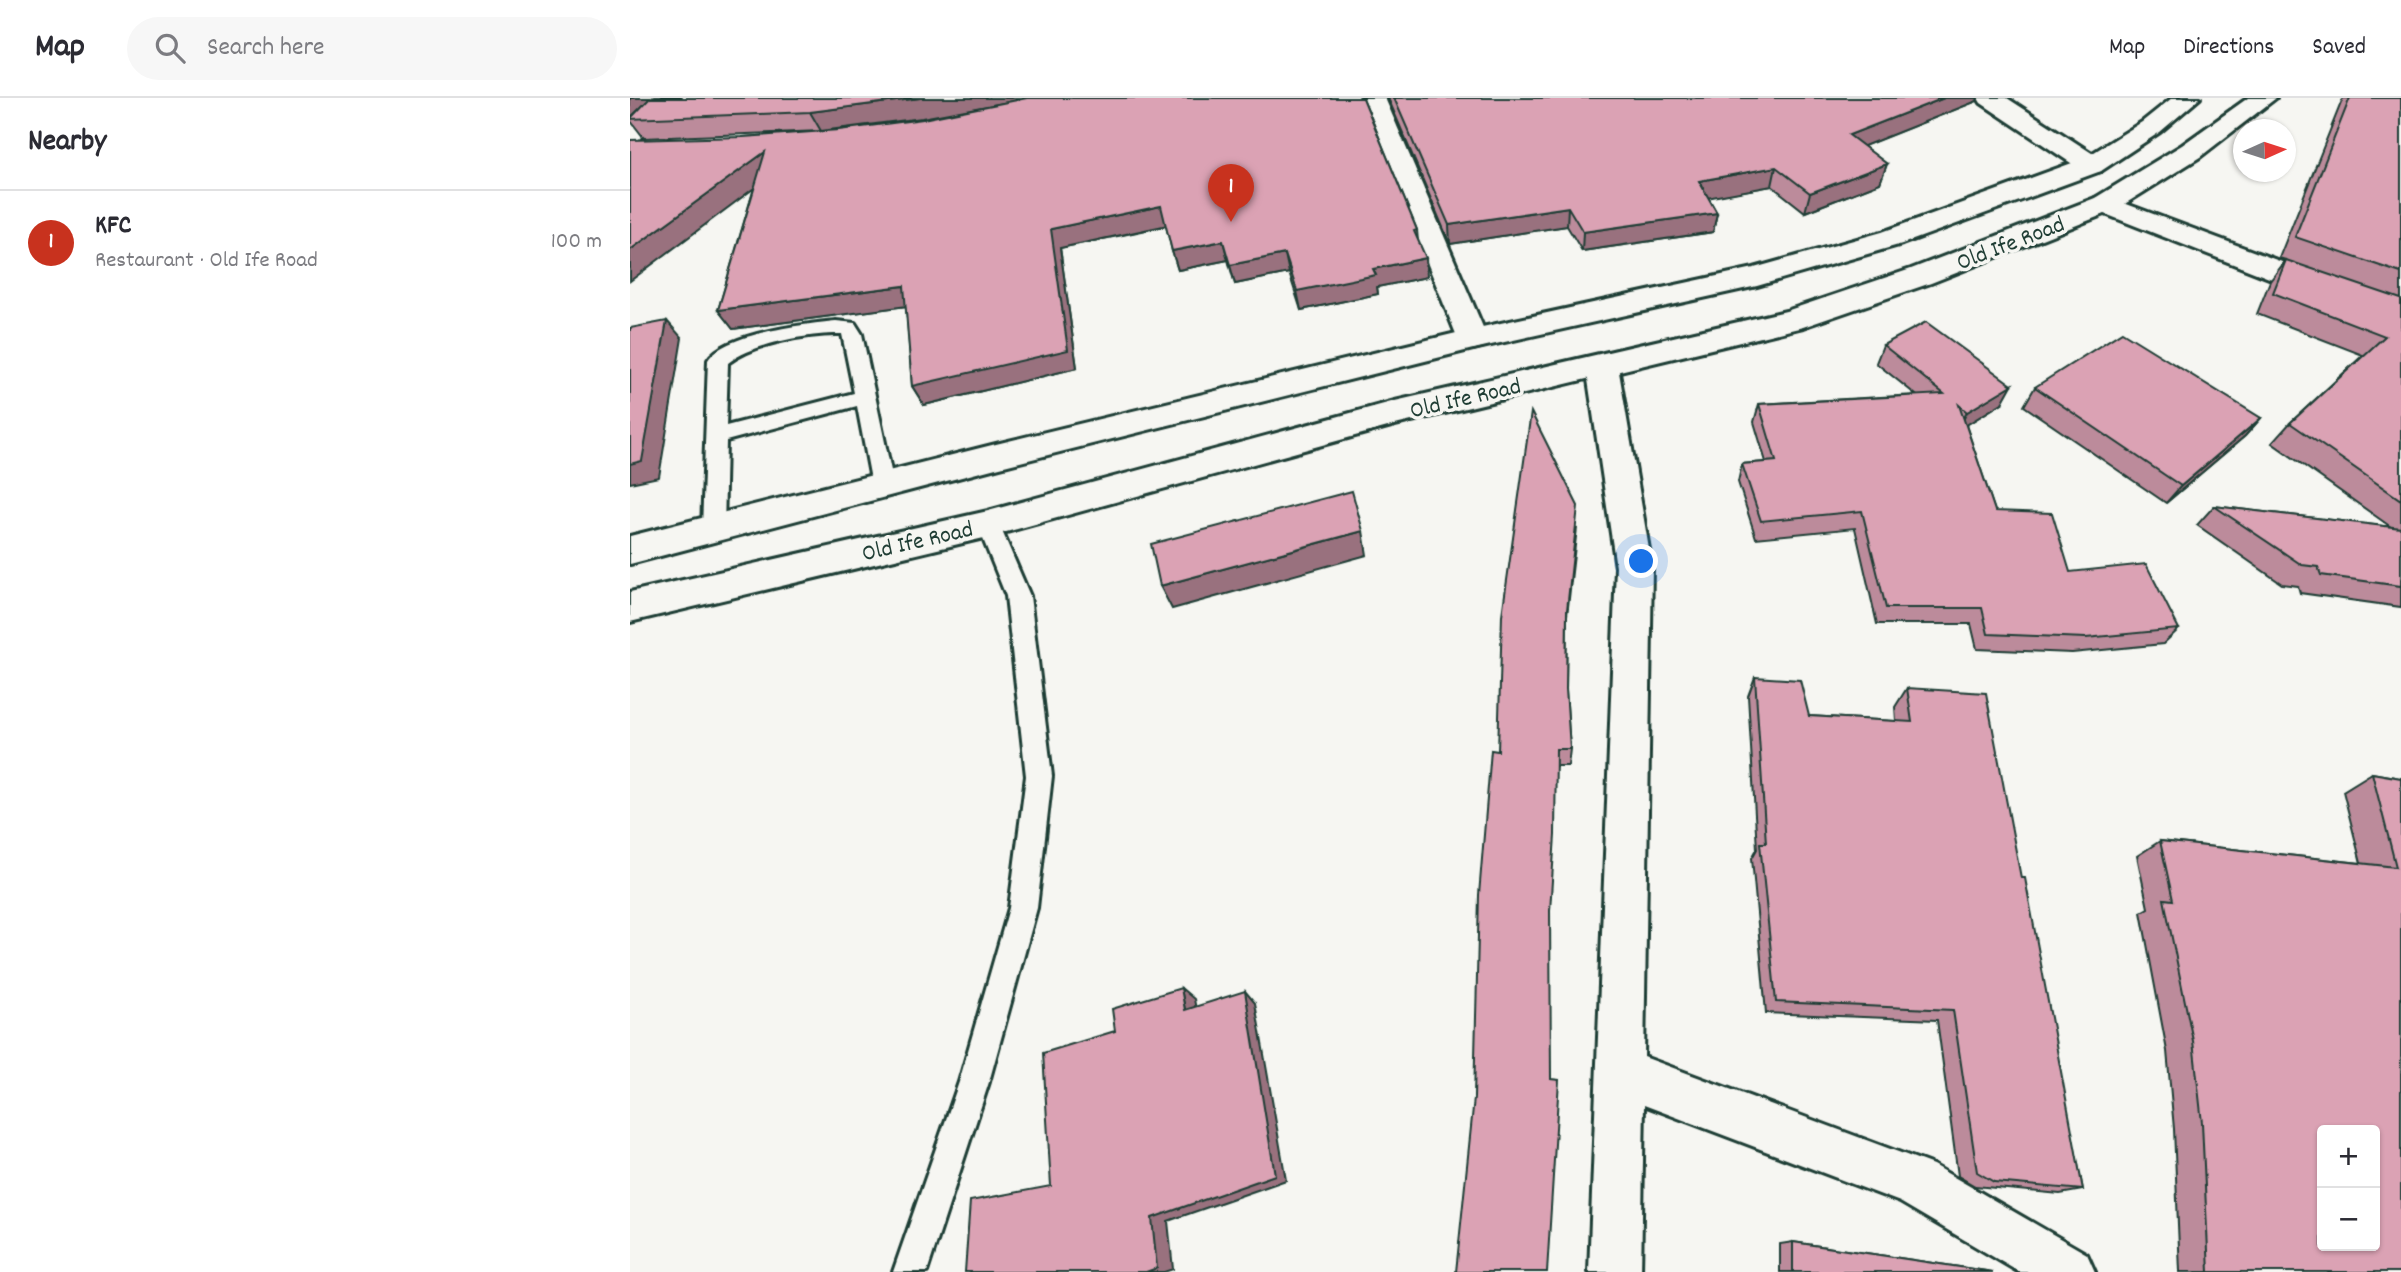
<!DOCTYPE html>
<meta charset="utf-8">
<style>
body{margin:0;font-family:Dekko,sans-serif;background:#f7f7f7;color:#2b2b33}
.controls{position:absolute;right:21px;bottom:21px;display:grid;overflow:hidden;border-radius:7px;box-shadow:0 2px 5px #0004}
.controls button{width:63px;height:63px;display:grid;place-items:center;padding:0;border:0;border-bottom:2px solid #e1e1e2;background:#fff;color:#2b2b33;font:35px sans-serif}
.compass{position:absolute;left:1603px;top:21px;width:63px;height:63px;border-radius:50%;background:#fff;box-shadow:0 2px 5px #0004;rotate:87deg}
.you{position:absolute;left:1012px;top:464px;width:24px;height:24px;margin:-18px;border:5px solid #fff;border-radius:50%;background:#1a73e8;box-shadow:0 0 0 10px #1a73e833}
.badge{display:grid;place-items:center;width:46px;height:46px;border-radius:50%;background:#c8321e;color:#fff;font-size:23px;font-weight:700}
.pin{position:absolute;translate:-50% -58px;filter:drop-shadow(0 2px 4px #0008)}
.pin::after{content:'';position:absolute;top:37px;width:24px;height:21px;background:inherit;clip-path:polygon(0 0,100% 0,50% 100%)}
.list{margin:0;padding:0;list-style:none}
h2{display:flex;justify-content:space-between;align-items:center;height:91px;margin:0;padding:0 28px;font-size:30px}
h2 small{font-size:23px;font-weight:400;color:#7c7c81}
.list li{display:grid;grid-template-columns:46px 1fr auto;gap:21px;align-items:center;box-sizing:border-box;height:105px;padding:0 28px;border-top:2px solid #e1e1e2}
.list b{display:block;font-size:26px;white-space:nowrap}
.list p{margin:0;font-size:23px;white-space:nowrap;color:#7c7c81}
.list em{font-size:23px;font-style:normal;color:#7c7c81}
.icon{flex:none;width:38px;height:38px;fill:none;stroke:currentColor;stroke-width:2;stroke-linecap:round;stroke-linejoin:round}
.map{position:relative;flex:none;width:1771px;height:1174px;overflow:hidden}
header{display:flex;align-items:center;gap:42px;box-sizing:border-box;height:98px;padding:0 35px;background:#fff;border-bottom:2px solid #e1e1e2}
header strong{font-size:33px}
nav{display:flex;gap:38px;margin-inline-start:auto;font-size:24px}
.search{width:490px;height:63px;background:#f7f7f7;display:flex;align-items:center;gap:18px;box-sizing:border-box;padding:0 24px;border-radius:38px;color:#7c7c81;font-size:26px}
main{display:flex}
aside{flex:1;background:#fff}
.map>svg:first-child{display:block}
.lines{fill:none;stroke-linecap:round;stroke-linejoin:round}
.service-casing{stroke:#1f3d34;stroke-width:6}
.minor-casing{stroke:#1f3d34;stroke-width:6}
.tertiary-casing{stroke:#1f3d34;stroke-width:6}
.primary-casing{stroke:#1f3d34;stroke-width:6}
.service{fill:#f6f6f2;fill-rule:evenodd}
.minor{fill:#f6f6f2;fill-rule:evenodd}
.tertiary{fill:#f6f6f2;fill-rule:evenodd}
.primary{fill:#f6f6f2;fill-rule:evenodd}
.wall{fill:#bc8b9b;stroke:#1f3d34;stroke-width:2}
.shaded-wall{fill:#99717e;stroke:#1f3d34;stroke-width:2}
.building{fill:#dba2b4;stroke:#1f3d34;stroke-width:2;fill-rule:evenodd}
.labels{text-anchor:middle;stroke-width:7;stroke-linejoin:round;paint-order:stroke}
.street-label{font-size:24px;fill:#1f3d34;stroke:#f6f6f2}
</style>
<header>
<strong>Map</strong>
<div class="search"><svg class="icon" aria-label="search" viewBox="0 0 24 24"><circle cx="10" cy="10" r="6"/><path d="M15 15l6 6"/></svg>Search here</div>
<nav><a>Map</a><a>Directions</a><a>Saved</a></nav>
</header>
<main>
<aside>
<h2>Nearby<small></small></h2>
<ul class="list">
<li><span class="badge">1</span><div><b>KFC</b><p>Restaurant · Old Ife Road</p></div><em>100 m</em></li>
</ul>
</aside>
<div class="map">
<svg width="1771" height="1174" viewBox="0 0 1771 1174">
<rect width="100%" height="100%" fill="#f6f6f2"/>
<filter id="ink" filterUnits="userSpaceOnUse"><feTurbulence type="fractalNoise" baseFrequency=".0143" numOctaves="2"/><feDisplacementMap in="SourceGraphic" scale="14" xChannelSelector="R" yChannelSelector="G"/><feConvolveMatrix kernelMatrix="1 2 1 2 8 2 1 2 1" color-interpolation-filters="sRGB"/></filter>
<g filter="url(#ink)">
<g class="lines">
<g class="service-casing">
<g id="service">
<path d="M206 223 225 225 232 236 264 387 261 393 253 395 245 393 242 387 227 308 96 343 94 431 91 437 83 440 75 437 72 431 78 262C94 235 177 226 206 223ZM212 236 224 295 96 328 98 265C123 245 181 235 212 236Z"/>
<polygon points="358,417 366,420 369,426 400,498 422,678 407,810 359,984 297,1174 263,1174 329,984 379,810 396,678 376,498 347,426 350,420"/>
</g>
</g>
<g class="minor-casing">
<g id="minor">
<polygon points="731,0 755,0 858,241 854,248 843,251 832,248 828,241"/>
<polygon points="1348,0 1377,0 1471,61 1475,67 1471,73 1462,75 1453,73 1351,5"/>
<polygon points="1475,98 1687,177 1771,205 1771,225 1667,191 1465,112 1461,106 1465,100"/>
<polygon points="972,257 983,260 988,268 1022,469 1014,959 1303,1067 1457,1156 1465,1174 1389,1174 1270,1104 1014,1007 1011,1174 959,1174 986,469 956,268 961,260"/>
</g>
</g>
<g class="tertiary-casing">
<polygon id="tertiary" points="24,0 50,0 9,41 0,44 0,22"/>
</g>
<g class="primary-casing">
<g id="primary">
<polygon points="1542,0 1570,0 1530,34 1471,73 1272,146 1127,188 843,251 366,370 0,466 0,438 366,346 843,231 1124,170 1252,134 1453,61 1512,24"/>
<polygon points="1618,0 1646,0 1570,59 1485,112 1301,185 1173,229 765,327 358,439 0,524 0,494 358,413 765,303 1156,213 1281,171 1465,100 1552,47"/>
</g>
</g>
<use href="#service" class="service"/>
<use href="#minor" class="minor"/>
<use href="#tertiary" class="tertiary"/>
<use href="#primary" class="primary"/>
</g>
<g class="wall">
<polygon points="0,0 733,0 787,132 788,143 797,179 747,189 748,196 671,212 659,175 605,186 598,162 548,172 542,153 536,128 430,150 447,270 294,307 282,288 276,208 103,231 88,212 124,90 113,39 209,32 292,20 191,33 14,40 0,22 0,20 10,10"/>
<polygon points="758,0 1348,0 1347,3 1233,48 1257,66 1250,85 1175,114 1142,88 1078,99 1087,115 1083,134 952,153 937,128 820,146"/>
<polygon points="1713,0 1771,0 1771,509 1670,495 1668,488 1652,486 1567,427 1584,408 1761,429 1642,345 1660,325 1733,257 1627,216 1640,183 1656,162 1649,160"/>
<polygon points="1253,247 1372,305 1336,327 1365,413 1440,474 1549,531 1533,546 1442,555 1347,551 1341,526 1247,526 1225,430 1126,440 1108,384 1112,366 1136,364 1124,324 1129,306 1286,297 1246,265"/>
<polygon points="1405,289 1631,320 1615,338 1536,405 1394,308"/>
<polygon points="947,430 937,518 936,591 940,651 938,668 926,668 844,1000 868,653"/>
<polygon points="1125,579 1179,618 1266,623 1265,609 1277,590 1391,780 1453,1092 1430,1096 1345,1088 1328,1078 1307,922 1136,915 1122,760 1127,751 1118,598"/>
<polygon points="1742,675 1771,680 1771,1174 1550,1174 1544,1031 1537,953 1511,814 1518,810 1507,758 1530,743 1731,765 1713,693"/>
<polygon points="1163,1144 1363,1174 1150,1174 1150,1146"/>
</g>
<g class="shaded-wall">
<polygon points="0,0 21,0 0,20"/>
<polygon points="290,0 400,0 292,20 191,33 180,14"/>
<polygon points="1314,0 1348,0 1347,3 1214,56 1219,37"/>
<polygon points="135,54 147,73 0,183 0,152"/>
<polygon points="1257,66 1250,85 1175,114 1180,95"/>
<polygon points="1146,69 1142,88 1066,102 1069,83"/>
<polygon points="531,108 538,127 430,150 447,270 294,307 282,288 421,131"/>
<polygon points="938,109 937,128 820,146 819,127"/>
<polygon points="1087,115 1083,134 952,153 953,134"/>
<polygon points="593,143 598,162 548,172 542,153"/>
<polygon points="655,156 659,175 605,186 600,167"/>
<polygon points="796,160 797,179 747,189 748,196 671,212 667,193 743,171"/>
<polygon points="274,188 285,207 103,231 88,212"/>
<polygon points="37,223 52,240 29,379 0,385 0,366"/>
<polygon points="1382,287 1372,305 1328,332 1337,314"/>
<polygon points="1631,320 1615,338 1536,405 1551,388"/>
<polygon points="733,433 737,457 542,511 530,488"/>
<polygon points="551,890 564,901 568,922 555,912"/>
<polygon points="615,893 625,905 656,1082 538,1123 543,1171 534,1174 516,1174 522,1120"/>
</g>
<g class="building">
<polygon points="20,0 290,0 180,14 0,21"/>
<polygon points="397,0 733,0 787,132 784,133 796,160 743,171 746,177 667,193 655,156 600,167 593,143 542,153 531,108 421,131 438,252 282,288 274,188 88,212 135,54 0,152 0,42 113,39 209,32 293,21"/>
<polygon points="764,0 1314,0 1219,37 1257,66 1180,95 1146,69 1069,83 1087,115 953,134 938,109 819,127"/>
<polygon points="1720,0 1771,0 1771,175 1665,139"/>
<polygon points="1656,162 1771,201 1771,402 1660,325 1755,238 1643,195"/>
<polygon points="37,223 12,363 0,366 0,230"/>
<polygon points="1296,224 1382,287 1337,314 1329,307 1365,413 1422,415 1440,474 1516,466 1549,531 1456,540 1358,536 1352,510 1256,510 1232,413 1131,423 1112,366 1146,363 1129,306 1314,296 1253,247"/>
<polygon points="1492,234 1631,320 1551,388 1405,289"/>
<polygon points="901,314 948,408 937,512 936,591 940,651 926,651 925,737 920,813 921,981 929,982 917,1174 826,1174 844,1000 849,797 861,652 868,653 872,517"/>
<polygon points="722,393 733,433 530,488 521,446"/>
<polygon points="1584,408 1771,430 1771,488 1691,477 1688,469 1672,467"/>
<polygon points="1125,579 1170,582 1179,618 1282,624 1277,590 1356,595 1391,780 1395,780 1453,1092 1364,1084 1347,1074 1323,912 1146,904 1130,745 1136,745"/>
<path d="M1742 675 1771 680V1174H1579L1572 1025 1563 943 1534 801 1543 802 1530 743 1766 769ZM1692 1032H1745V1148H1692Z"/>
<polygon points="551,890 555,912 615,893 645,1077 522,1120 527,1170 516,1174 335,1174 340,1103 421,1088 413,955 485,933 482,911"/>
<polygon points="1163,1144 1363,1174 1163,1174"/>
</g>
</g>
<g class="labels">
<g class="street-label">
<text transform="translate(1380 144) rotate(-21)" y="8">Old Ife Road</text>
<text transform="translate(835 299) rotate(-13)" y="8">Old Ife Road</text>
<text transform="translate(287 442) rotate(-13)" y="8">Old Ife Road</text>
</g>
</g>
</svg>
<div class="controls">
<button>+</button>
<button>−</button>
</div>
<svg class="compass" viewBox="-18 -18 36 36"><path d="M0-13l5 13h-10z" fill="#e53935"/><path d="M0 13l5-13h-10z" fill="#7c7c81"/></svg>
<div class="you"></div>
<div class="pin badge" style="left:601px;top:124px">1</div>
</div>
</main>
